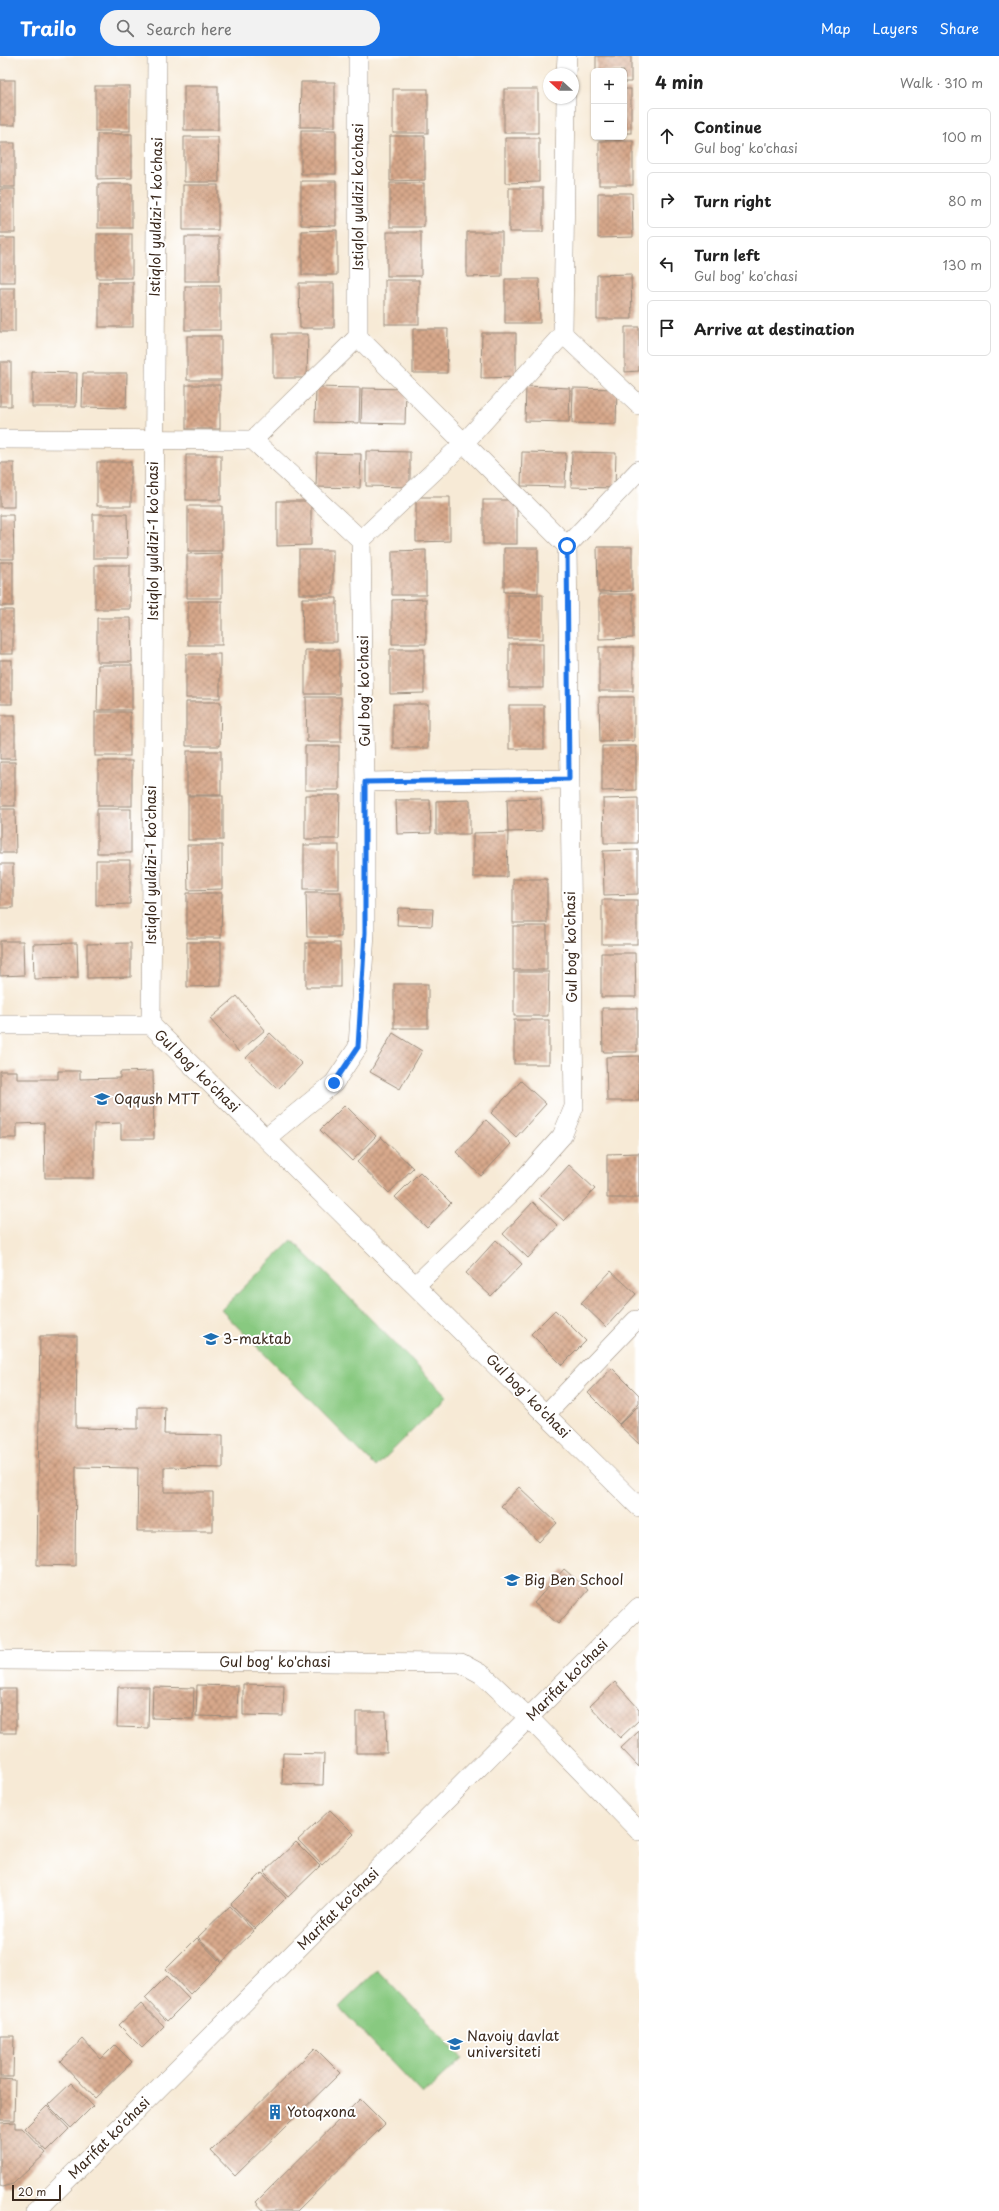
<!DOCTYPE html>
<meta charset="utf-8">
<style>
body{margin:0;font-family:"Playpen Sans",sans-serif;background:#f2f2f2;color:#222}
.controls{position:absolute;right:12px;top:12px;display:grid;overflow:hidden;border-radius:6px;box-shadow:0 1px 3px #0004}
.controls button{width:36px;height:36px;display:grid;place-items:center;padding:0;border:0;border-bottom:1px solid #e0e0e0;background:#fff;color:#222;font:20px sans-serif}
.compass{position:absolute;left:543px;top:12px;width:36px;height:36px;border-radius:50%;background:#fff;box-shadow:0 1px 3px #0004;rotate:291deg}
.scale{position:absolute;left:12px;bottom:10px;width:49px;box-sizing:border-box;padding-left:4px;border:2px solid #3b2a1e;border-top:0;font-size:11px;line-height:14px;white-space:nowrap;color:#3b2a1e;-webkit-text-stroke:3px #fff;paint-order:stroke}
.stop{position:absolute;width:12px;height:12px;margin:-9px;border:3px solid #1a73e8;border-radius:50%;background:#fff}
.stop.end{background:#1a73e8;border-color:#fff;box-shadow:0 1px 4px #0008}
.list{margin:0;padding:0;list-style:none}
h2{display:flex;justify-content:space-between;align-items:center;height:52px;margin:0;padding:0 16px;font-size:17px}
h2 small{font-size:13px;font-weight:400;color:#767676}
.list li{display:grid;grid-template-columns:26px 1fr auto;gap:12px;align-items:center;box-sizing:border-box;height:56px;margin:0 8px 8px;padding:0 8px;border:1px solid #e0e0e0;border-radius:6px}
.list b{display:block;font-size:15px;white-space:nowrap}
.list p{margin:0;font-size:13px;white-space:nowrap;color:#767676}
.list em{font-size:13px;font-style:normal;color:#767676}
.icon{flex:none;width:22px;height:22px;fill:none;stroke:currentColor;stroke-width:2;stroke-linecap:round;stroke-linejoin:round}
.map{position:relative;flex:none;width:639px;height:2155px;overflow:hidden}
header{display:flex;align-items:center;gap:24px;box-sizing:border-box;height:56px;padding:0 20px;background:#1a73e8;color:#fff}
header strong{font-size:19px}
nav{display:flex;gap:22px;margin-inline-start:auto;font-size:14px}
.search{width:280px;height:36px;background:#f2f2f2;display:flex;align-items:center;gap:10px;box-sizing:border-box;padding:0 14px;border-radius:22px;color:#767676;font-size:15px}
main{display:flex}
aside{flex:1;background:#fff}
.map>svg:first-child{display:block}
.park{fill:#88c980;stroke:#627a4f}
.building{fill:url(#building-cross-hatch)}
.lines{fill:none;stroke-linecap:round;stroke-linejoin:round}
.minor-casing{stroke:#998a7a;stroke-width:20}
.minor{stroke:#fff;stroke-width:19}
.route{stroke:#1a73e8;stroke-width:5}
.labels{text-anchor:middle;stroke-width:4;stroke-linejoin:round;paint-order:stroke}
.street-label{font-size:14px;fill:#3b2a1e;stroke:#fff}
.poi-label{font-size:14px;fill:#3b2a1e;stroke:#fff;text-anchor:start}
</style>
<header>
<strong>Trailo</strong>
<div class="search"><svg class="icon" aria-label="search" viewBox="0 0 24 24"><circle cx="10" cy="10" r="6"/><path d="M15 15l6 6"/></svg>Search here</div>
<nav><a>Map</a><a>Layers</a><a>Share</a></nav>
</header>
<main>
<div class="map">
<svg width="639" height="2155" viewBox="0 0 639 2155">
<defs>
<pattern id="building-cross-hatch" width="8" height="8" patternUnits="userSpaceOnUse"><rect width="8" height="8" fill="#d7a88b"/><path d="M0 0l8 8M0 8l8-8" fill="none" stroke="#b08971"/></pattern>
</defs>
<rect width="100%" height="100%" fill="#fff"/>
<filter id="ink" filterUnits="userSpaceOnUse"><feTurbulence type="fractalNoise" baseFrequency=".025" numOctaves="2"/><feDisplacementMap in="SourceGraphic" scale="8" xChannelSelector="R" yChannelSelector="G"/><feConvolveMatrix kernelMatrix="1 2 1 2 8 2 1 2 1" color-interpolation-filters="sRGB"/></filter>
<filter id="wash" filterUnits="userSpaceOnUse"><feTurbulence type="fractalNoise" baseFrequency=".012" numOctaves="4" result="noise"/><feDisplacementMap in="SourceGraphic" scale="16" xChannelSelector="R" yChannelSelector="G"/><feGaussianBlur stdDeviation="0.9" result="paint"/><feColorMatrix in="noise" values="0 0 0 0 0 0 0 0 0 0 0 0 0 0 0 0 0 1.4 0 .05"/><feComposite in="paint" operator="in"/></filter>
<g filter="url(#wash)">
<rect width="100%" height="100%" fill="#f7ead6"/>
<g class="park">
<polygon points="292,1184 447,1340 376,1411 221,1254"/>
<polygon points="378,1914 462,2002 423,2039 339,1951"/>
</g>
<g id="blocks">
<g class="building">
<polygon points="596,0 631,0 631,26 624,26 624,15 596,15"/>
<rect x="0" y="24" width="15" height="45"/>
<polygon points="301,26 335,26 335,71 300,71"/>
<rect x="95" y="30" width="35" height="45"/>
<rect x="184" y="30" width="34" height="44"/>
<rect x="393" y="33" width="35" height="44"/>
<rect x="504" y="33" width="34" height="44"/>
<rect x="624" y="33" width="7" height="44"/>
<rect x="301" y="74" width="35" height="44"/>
<polygon points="97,78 132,78 132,122 97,123"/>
<polygon points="390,80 425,80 425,124 390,125"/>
<polygon points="184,81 218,81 219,126 184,126"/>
<polygon points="505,82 539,82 539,126 505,127"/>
<rect x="599" y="85" width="34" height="44"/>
<rect x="0" y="87" width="15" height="44"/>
<polygon points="301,125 336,125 336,170 301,169"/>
<rect x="390" y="127" width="34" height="44"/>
<rect x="98" y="128" width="34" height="44"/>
<rect x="183" y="129" width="35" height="45"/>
<rect x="509" y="132" width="34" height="44"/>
<rect x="0" y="133" width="15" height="44"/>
<polygon points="598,137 632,137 633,181 598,182"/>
<polygon points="337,174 337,219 302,219 302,175"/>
<rect x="387" y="176" width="34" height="44"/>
<polygon points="467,176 502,176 502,220 467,221"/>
<rect x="97" y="178" width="35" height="44"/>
<rect x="185" y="181" width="34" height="44"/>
<rect x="0" y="182" width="15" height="44"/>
<polygon points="631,218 632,263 597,263 597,219"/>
<polygon points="505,223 539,223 540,267 505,267"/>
<rect x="385" y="224" width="34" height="44"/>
<rect x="99" y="226" width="34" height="45"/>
<polygon points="299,227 334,227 334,272 300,272"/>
<rect x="185" y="230" width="35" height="44"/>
<rect x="0" y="232" width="15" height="44"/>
<polygon points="625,271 639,271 639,315 625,316"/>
<polygon points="413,273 448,273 447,317 413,317"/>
<polygon points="482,277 516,277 516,321 481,322"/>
<polygon points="273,278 308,278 307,322 273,322"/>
<rect x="187" y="280" width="34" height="44"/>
<rect x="0" y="306" width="11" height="44"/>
<polygon points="32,316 77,317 76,351 32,351"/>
<polygon points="83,317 127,317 126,352 82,351"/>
<rect x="186" y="329" width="34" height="44"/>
<polygon points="526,330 570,332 569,366 525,365"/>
<polygon points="316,331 360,332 359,367 315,366"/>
<polygon points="362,332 406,333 405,368 361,367"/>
<polygon points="573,332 617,333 616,368 572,367"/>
<polygon points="366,395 410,396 410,431 366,430"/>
<polygon points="522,396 566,397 565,431 521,430"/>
<polygon points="572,396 616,397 615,432 571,431"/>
<polygon points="317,397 361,398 360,432 316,431"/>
<rect x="186" y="399" width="35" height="45"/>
<rect x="97" y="406" width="34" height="44"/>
<rect x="0" y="407" width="14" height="44"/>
<polygon points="416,441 450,441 450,485 416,486"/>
<rect x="483" y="444" width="34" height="44"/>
<polygon points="277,445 311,445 311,489 277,490"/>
<rect x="188" y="450" width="34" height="45"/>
<polygon points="93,458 127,458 128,502 93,502"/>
<polygon points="0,459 13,459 14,503 0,503"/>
<polygon points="597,491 632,491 632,535 598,536"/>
<polygon points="504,492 538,492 538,537 504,536"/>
<rect x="299" y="494" width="34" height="44"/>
<polygon points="426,494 426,539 392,539 392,495"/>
<polygon points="222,497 222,542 187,542 187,498"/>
<rect x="0" y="506" width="13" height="44"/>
<rect x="95" y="509" width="35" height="44"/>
<polygon points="599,538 633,538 633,582 599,583"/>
<rect x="508" y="539" width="35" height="44"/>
<polygon points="302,542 337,542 337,586 303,586"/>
<polygon points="426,543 426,588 392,588 392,544"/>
<rect x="188" y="545" width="34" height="44"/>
<rect x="0" y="554" width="13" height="44"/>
<polygon points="97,562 131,562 132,606 97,606"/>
<rect x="509" y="588" width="34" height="44"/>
<rect x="599" y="591" width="34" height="44"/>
<polygon points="390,593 424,593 424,637 390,638"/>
<rect x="305" y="594" width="34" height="44"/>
<rect x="186" y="598" width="34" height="44"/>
<rect x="0" y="604" width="12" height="44"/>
<polygon points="98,609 132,609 132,654 97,654"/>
<polygon points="306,641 341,641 341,686 307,686"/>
<polygon points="599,641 634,641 634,685 600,686"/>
<polygon points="186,646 221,646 220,690 186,690"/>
<rect x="393" y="648" width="35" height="44"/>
<rect x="509" y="649" width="35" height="44"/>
<rect x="95" y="656" width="35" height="44"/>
<rect x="0" y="659" width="15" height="44"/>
<rect x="305" y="690" width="34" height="44"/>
<polygon points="602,690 636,690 636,734 602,735"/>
<rect x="187" y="695" width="34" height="44"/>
<rect x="98" y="705" width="34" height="45"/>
<rect x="0" y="706" width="15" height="44"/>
<polygon points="305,739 340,739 339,783 305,783"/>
<rect x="188" y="740" width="35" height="44"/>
<polygon points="541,742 542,775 508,776 507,743"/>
<polygon points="638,742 638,787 604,787 603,743"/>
<polygon points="396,744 430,744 431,777 397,778"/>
<polygon points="470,744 470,778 436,778 436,745"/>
<polygon points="0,753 15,753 16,797 0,797"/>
<rect x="97" y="753" width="34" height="44"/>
<polygon points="508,776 507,821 473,821 473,777"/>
<polygon points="187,789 222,789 222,833 188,834"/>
<rect x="304" y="789" width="35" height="44"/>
<polygon points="638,794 638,838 604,839 603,795"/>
<polygon points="96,804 130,804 130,848 96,849"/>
<rect x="0" y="808" width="13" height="44"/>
<rect x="513" y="823" width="34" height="44"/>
<polygon points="306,836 341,836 341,881 307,881"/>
<polygon points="187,837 222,837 221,882 187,882"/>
<rect x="602" y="844" width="35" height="44"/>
<polygon points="398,852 433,853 432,870 397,869"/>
<rect x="513" y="870" width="34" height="44"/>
<polygon points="0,885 23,885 24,919 0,920"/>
<polygon points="187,886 221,886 221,930 187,931"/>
<polygon points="77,887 78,922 34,923 33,888"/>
<polygon points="131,887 131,921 87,922 87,888"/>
<rect x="306" y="887" width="34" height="44"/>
<polygon points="601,897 635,897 636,941 601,941"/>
<polygon points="514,916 549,916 548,960 514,960"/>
<rect x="394" y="928" width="34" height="44"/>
<polygon points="237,940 265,974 239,996 210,963"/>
<polygon points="602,952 637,952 637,996 603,996"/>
<rect x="514" y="964" width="35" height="44"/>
<polygon points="270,977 302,1008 278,1033 246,1002"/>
<polygon points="393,977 422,995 400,1033 370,1016"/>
<polygon points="639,1000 639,1045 607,1045 606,1001"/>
<polygon points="0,1015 17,1015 17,1023 58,1023 58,1015 80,1015 80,1023 120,1022 120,1016 153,1015 154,1083 121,1083 121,1067 94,1068 94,1122 45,1122 44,1067 17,1068 17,1082 0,1082"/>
<polygon points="521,1025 546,1048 516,1081 491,1057"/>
<polygon points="345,1049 376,1080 352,1105 320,1074"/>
<polygon points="486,1064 511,1088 481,1120 456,1096"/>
<polygon points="381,1081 413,1112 389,1137 357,1106"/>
<polygon points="639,1097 639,1142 607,1142 607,1098"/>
<polygon points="569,1109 595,1133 564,1165 539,1142"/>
<polygon points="420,1116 451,1147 427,1172 395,1141"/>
<polygon points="533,1146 558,1170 528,1202 503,1178"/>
<polygon points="496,1184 522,1208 491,1240 466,1217"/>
<polygon points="611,1215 636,1238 606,1271 581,1247"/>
<polygon points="555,1254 586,1285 562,1309 531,1278"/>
<polygon points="40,1280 77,1280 76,1372 138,1373 138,1351 165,1351 164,1378 223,1379 223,1412 164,1411 164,1436 213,1436 213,1475 137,1475 138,1412 76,1411 75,1510 37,1509"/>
<polygon points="612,1312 639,1339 639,1347 619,1368 588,1337"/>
<polygon points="639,1349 639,1388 619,1369"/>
<polygon points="519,1431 557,1467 539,1486 501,1450"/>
<polygon points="564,1513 588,1534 558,1568 534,1547"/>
<polygon points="615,1626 639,1653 639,1664 620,1682 590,1650"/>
<polygon points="243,1628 284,1629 283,1660 243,1659"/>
<polygon points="197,1629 238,1630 237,1661 196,1660"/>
<polygon points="118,1631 149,1631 148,1672 117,1671"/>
<polygon points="153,1631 194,1632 193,1663 152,1662"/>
<rect x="0" y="1633" width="16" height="44"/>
<polygon points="356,1656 386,1656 387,1697 356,1697"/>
<polygon points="639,1675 639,1711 621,1692"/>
<polygon points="283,1697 324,1698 323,1729 282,1728"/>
<polygon points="330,1754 354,1778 322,1809 298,1784"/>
<polygon points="296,1786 320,1810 288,1841 264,1816"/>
<polygon points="262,1817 286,1842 255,1873 231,1848"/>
<polygon points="230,1850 254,1875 222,1906 198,1881"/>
<polygon points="197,1882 221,1907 190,1938 166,1913"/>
<polygon points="167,1920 189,1943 167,1965 145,1942"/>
<polygon points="141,1948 164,1970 142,1992 119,1969"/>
<polygon points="0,1980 14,1980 13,2021 0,2021"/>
<polygon points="83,1983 101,2003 115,1989 132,2006 95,2042 60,2005"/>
<polygon points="315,1992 340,2017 235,2120 211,2095"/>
<polygon points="0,2023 15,2024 14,2064 0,2064"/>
<polygon points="71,2027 93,2050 71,2072 48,2049"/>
<polygon points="360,2043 385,2068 297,2155 264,2155 256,2146"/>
<polygon points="47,2050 69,2073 47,2095 25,2072"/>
<polygon points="15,2066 15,2072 22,2072 46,2097 13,2128 2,2131 0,2130 0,2067"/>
</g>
</g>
</g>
<g filter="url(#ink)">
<use href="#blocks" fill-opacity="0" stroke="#998a7a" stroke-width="1"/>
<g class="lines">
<g class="minor-casing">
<g id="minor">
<polyline points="358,0 358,281"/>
<polyline points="566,18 567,0"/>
<polyline points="563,278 566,42"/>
<polyline points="563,278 639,349"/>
<polyline points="358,281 567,490"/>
<polyline points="0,383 253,384 361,484"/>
<polyline points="253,384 358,281"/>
<polyline points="361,484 464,387 563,278"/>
<polyline points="567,490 639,414"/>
<polyline points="365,726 569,723"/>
<polyline points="0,969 151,969 639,1451"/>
<polyline points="151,969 157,0"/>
<polyline points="266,1082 334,1027 358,991 365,877 365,726 361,484"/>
<polyline points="416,1229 513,1135 562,1080 574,1051 567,490"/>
<polyline points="546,1358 636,1264"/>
<polyline points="0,1604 461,1607 483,1619 529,1662 639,1775"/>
<polyline points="36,2155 639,1551"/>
</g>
</g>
<use href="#minor" class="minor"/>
</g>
</g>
<g class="lines" filter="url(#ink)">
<polyline class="route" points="334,1027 358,991 365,877 365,726 569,723 567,490"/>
</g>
<defs>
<g id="school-bare" transform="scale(1.2)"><path d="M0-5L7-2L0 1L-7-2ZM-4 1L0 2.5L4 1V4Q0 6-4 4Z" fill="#1f6fb2" stroke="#fff" stroke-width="2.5" paint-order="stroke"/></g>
<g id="university-bare" transform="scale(1.2)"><path d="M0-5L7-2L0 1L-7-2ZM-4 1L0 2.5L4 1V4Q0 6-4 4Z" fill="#1f6fb2" stroke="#fff" stroke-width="2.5" paint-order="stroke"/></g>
<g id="building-bare" transform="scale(1.2)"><path d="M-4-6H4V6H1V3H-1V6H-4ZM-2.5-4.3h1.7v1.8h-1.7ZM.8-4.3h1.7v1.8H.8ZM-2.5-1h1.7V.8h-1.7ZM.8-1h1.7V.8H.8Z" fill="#1f6fb2" stroke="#fff" stroke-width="2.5" paint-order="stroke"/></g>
</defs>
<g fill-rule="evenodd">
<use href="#school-bare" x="102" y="1043"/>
<use href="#school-bare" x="211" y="1283"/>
<use href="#school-bare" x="512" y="1524"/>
<use href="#university-bare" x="455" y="1988"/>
<use href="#building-bare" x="275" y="2056"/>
</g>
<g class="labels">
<g class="street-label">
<text transform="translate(358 141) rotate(-90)" y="5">Istiqlol yuldizi ko'chasi</text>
<text transform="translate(156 161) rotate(-89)" y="5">Istiqlol yuldizi-1 ko'chasi</text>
<text transform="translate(153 485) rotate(-90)" y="5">Istiqlol yuldizi-1 ko'chasi</text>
<text transform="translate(364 635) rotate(-91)" y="5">Gul bog' ko'chasi</text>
<text transform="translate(151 809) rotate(-90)" y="5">Istiqlol yuldizi-1 ko'chasi</text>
<text transform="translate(571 891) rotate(-91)" y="5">Gul bog' ko'chasi</text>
<text transform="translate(197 1015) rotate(44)" y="5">Gul bog' ko'chasi</text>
<text transform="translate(528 1340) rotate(45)" y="5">Gul bog' ko'chasi</text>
<text x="275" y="1611">Gul bog' ko'chasi</text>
<text transform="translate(567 1624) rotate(-45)" y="5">Marifat ko'chasi</text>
<text transform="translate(338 1853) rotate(-45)" y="5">Marifat ko'chasi</text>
<text transform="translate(109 2082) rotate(-45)" y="5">Marifat ko'chasi</text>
</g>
<g class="poi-label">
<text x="114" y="1048">Oqqush MTT</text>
<text x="223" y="1288">3-maktab</text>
<text x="524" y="1529">Big Ben School</text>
<text x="467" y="1985">Navoiy davlat<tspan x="467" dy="16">universiteti</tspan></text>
<text x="287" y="2061">Yotoqxona</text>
</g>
</g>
</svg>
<div class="controls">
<button>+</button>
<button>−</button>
</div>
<svg class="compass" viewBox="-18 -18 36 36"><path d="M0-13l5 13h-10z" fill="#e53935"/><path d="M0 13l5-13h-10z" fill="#767676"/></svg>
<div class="scale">20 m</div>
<div class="stop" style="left:567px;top:490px"></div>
<div class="stop end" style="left:334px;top:1027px"></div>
</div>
<aside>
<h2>4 min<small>Walk · 310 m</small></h2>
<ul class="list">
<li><svg class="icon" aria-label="ahead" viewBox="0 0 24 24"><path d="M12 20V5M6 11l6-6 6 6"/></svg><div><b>Continue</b><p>Gul bog' ko'chasi</p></div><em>100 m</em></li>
<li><svg class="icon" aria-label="right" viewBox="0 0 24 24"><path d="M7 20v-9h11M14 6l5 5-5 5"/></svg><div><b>Turn right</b></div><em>80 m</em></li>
<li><svg class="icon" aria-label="left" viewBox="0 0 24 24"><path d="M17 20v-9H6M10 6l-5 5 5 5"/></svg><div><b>Turn left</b><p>Gul bog' ko'chasi</p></div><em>130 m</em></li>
<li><svg class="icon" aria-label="arrive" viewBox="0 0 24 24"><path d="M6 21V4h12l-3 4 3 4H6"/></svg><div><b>Arrive at destination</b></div></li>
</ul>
</aside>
</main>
